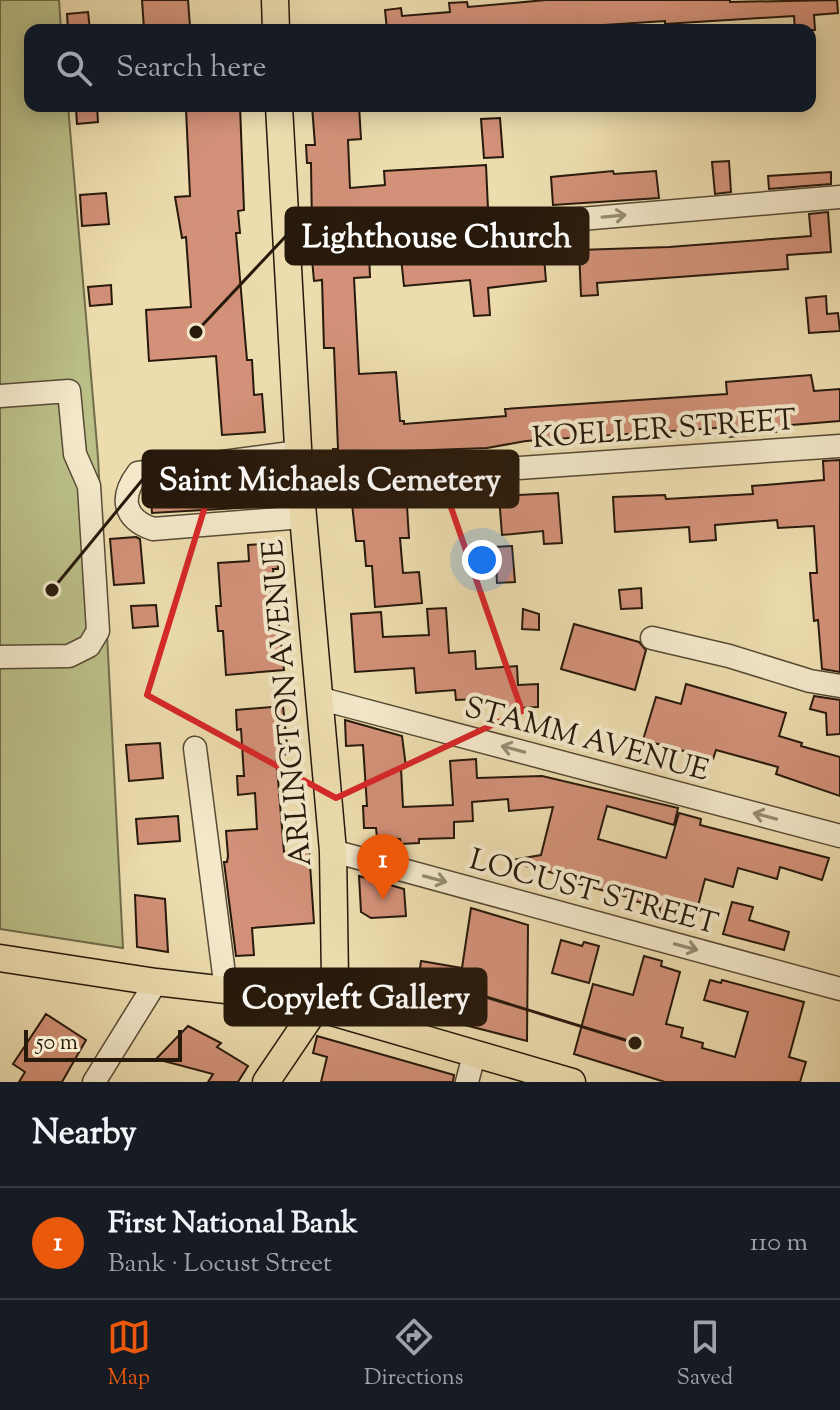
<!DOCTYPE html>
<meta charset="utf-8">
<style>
body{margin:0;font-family:"Sorts Mill Goudy",serif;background:#20242c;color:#f1f3f6}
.scale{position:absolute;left:24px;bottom:20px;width:158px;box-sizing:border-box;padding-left:8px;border:4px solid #27190b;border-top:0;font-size:22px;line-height:28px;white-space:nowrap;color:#27190b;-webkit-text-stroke:6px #f3e8ca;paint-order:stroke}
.you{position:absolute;left:482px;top:560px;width:28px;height:28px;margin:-20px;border:6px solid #fff;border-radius:50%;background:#1a73e8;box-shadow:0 0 0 12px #1a73e833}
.badge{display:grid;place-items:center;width:52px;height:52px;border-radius:50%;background:#ea580c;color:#fff;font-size:26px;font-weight:700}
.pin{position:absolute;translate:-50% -66px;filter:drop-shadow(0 2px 4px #0008)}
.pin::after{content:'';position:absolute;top:42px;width:28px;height:24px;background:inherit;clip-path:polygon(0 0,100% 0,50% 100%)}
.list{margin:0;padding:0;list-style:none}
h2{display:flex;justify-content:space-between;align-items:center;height:104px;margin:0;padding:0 32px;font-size:34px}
h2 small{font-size:26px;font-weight:400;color:#9ea1a6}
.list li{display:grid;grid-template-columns:52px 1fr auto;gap:24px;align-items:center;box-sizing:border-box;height:112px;padding:0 32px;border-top:2px solid #363941}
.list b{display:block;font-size:30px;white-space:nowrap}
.list p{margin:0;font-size:26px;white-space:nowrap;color:#9ea1a6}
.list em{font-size:26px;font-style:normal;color:#9ea1a6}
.icon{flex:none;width:44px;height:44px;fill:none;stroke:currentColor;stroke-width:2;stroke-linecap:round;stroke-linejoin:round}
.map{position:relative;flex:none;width:840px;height:1082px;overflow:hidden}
.search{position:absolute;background:#171b24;box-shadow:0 4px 20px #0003;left:24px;right:24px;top:24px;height:88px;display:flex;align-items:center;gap:20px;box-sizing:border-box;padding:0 28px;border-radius:16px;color:#9ea1a6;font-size:30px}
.sheet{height:216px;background:#171b24}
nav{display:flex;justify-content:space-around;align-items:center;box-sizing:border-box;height:112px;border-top:2px solid #363941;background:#171b24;font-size:22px;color:#9ea1a6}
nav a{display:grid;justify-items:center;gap:4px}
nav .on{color:#ea580c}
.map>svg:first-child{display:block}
.green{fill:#bbbf88;stroke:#716c4a;stroke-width:2}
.building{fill:#d29178;stroke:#27190b;stroke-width:2}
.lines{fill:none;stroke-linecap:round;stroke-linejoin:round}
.minor-casing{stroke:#584a34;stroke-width:25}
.major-casing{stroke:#27190b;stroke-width:29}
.minor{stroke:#f3e8ca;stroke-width:22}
.major{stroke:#ecdcae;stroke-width:26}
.oneway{stroke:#978b74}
.marked{fill:none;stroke:#d62828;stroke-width:6;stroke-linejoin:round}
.labels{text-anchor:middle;stroke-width:8;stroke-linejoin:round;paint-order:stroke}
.street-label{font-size:30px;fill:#27190b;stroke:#f3e8ca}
.leader{fill:none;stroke:#27190b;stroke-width:3}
.callout-dot{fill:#27190b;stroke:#f3e8ca;stroke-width:3}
.callout{fill:#27190b;stroke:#27190b;stroke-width:3}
.callout-label{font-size:32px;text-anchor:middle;font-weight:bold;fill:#fff}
</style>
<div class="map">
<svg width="840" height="1082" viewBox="0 0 840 1082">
<rect width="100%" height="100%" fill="#ecdcae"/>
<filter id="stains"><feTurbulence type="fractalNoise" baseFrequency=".0025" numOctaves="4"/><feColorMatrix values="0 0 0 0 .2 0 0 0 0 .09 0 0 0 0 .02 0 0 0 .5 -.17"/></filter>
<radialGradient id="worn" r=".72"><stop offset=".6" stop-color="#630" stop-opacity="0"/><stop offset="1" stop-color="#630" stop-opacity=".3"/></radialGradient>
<polygon class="green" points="0,0 59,0 61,30 30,30 30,106 68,106 98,457 123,948 0,929"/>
<g class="building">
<polygon points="142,0 188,0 190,26 144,29"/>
<polygon points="546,0 730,0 730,2 837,0 838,13 814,15 815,30 795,30 794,16 665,24 665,21 589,26 590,30 387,30 385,10 401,8 402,16 450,12 449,3 467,2 468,7"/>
<polygon points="88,12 90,30 68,30 67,14"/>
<polygon points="97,106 98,122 77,124 76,108"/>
<polygon points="240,106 244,210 238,211 240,233 236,233 247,360 252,360 254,395 262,394 265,432 222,435 216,356 149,361 146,310 191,307 186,237 182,238 175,197 190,196 186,109"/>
<polygon points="312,106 359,106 361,139 348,140 350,188 385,185 384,171 486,165 488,209 377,217 377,222 312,228 311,163 307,163 306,145 315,145"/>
<polygon points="500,118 503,157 484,158 481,119"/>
<polygon points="729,161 731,192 715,194 712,162"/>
<polygon points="613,171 614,174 656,171 659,198 553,205 551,177"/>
<polygon points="831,172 831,184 769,189 768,176"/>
<polygon points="106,193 109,224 82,226 80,195"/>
<polygon points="828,212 831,252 787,255 788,269 597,283 598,295 581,296 579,250 669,247 811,236 809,214"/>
<polygon points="543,245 546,281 488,288 490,315 474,316 470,280 404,286 401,258 488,252 489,259 528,256 527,246"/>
<polygon points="369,251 370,277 354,278 359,374 396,372 400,421 404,421 404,424 506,416 505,409 727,394 726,382 811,375 814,391 840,389 840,421 791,425 775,428 776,432 729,437 729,427 526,441 487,448 405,451 404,462 334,467 333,449 338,449 334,348 324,348 322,280 314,281 312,259 314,256"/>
<polygon points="111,285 112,304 90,306 88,287"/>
<polygon points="826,296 827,314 838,313 840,331 809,333 806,298"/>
<polygon points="840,460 840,672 822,669 818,620 814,621 810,573 817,573 814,526 778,528 777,520 715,525 716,540 690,542 689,527 615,532 613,497 665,495 666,499 753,494 752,486 824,480 823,461"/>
<polygon points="253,472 256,507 152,513 150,486"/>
<polygon points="406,490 409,538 400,538 403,573 419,572 422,603 375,607 372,566 366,566 364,541 356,541 351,494"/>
<polygon points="558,493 562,543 544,544 543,531 502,535 499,496"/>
<polygon points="136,537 140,539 144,583 114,585 110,539"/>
<polygon points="276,543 278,569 273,569 284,670 226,675 223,631 218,631 216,606 221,606 218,563 249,561 248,545"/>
<polygon points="512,546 515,582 497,583 495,547"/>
<polygon points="641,588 642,608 621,609 619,590"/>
<polygon points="156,605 158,626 133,628 131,606"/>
<polygon points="446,608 449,653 475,651 476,669 517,666 518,685 538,684 538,707 505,709 504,702 479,704 479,699 456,700 455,690 416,693 414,668 355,672 351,614 381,612 383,637 429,635 427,609"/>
<polygon points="523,609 539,614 539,630 522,629"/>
<polygon points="574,624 639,642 646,650 635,690 561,669"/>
<polygon points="686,684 786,713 779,736 802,743 801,746 840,757 840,796 776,774 778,767 716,750 713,759 643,740 656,697 681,704"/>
<polygon points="814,696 840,700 840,734 827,735 826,713 810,709"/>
<polygon points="283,706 288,754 276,755 284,852 309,850 314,923 252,928 254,955 236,956 224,862 227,862 228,856 226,831 257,829 255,793 238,795 237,776 244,776 241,729 237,730 236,710"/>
<polygon points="345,720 402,736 406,767 401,768 403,807 453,805 450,761 476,759 477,778 542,776 678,808 674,825 607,806 598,839 666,858 679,813 701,819 700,825 829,858 822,880 780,867 777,879 738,868 733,887 705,879 692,929 673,924 675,917 659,913 660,908 635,901 635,899 564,880 565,876 506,861 541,855 553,807 509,811 508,799 472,802 473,821 454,822 454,838 419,839 419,843 401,844 400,839 377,838 376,828 364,828 363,806 367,806 363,745 346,746"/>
<polygon points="160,743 163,778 129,781 126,745"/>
<polygon points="178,816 180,841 138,844 136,819"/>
<polygon points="359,876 404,889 406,916 371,918 361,912"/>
<polygon points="135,895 165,899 168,952 137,947"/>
<polygon points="732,902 753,907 749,920 789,932 784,950 723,934"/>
<polygon points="471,908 528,925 527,1041 414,1012 421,961 462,968"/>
<polygon points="561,940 582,946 584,942 599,946 589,983 552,973"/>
<polygon points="644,956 662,961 661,966 680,972 666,1024 683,1028 681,1037 703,1043 702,1048 735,1057 748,1012 704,1000 710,980 721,983 722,980 804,1002 789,1057 806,1062 800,1082 665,1082 574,1054 593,984 633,995"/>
<polygon points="46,1014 86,1040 62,1082 19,1082 25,1072 13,1064"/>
<polygon points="188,1026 221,1043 217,1047 248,1066 238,1082 208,1082 213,1074 156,1059"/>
<polygon points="317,1036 454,1075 453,1082 321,1082 327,1057 313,1053"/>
</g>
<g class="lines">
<g class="minor-casing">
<g id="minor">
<polyline points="285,244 840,197"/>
<polyline points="0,396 69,391 75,454 89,486 98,631 89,646 69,656 0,657"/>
<path d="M298 452 138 473C119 498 124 519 153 529L303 517"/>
<polyline points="300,483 840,446"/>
<polyline points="652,638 729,656 810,681 840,686"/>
<polyline points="318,698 840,836"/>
<polyline points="195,748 226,990"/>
<polyline points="333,851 840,989"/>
<polyline points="94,1082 156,982"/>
<polyline points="467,1082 474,1055"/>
</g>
</g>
<g class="major-casing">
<g id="major">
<polyline points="275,0 276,30"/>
<polyline points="0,958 156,982 226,990 315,1007 572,1082"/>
<polyline points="266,1082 335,980 333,851 300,483 279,106"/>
</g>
</g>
<use href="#minor" class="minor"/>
<use href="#major" class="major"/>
</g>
<defs><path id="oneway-shaft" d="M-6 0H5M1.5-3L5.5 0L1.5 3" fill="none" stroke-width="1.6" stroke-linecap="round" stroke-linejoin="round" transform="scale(2)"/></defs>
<g class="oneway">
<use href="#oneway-shaft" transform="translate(614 216) rotate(-5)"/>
<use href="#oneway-shaft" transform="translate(513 749) rotate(-165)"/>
<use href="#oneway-shaft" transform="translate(765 816) rotate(-165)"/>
<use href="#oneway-shaft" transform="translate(435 879) rotate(15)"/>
<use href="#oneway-shaft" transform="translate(686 947) rotate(15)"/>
</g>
<path class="marked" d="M439 473 522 711 336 798 147 695 215 474Z"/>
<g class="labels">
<g class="street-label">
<text transform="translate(664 428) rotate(-4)" y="10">KOELLER STREET</text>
<text transform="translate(286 703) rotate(-95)" y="10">ARLINGTON AVENUE</text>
<text transform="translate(587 738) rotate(15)" y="10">STAMM AVENUE</text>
<text transform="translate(594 891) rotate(15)" y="10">LOCUST STREET</text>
</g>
</g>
<path class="leader" d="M196 332L286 236M52 590L143 479M635 1043L486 997"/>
<g class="callout-dot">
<circle cx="196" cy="332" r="8"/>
<circle cx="52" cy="590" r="8"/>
<circle cx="635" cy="1043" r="8"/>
</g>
<g class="callout">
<rect x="286" y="208" width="302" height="56" rx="8"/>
<rect x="143" y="451" width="375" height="56" rx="8"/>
<rect x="225" y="969" width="261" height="56" rx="8"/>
</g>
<g class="callout-label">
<text x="437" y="247">Lighthouse Church</text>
<text x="330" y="490">Saint Michaels Cemetery</text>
<text x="356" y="1008">Copyleft Gallery</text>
</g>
<rect width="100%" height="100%" filter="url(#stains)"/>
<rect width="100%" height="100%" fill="url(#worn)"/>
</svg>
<div class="scale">50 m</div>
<div class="you"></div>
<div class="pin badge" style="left:383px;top:900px">1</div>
<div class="search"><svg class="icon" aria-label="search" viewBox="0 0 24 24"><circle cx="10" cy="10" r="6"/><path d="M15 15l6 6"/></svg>Search here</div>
</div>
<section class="sheet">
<h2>Nearby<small></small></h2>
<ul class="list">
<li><span class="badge">1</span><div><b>First National Bank</b><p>Bank · Locust Street</p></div><em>110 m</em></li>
</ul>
</section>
<nav>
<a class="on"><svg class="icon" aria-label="map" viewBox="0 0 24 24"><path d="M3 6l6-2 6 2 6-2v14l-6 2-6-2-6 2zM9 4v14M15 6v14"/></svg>Map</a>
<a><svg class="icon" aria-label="directions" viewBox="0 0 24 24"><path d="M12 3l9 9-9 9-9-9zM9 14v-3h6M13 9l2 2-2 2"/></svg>Directions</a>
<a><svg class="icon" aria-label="saved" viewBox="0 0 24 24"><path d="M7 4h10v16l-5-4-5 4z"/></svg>Saved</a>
</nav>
